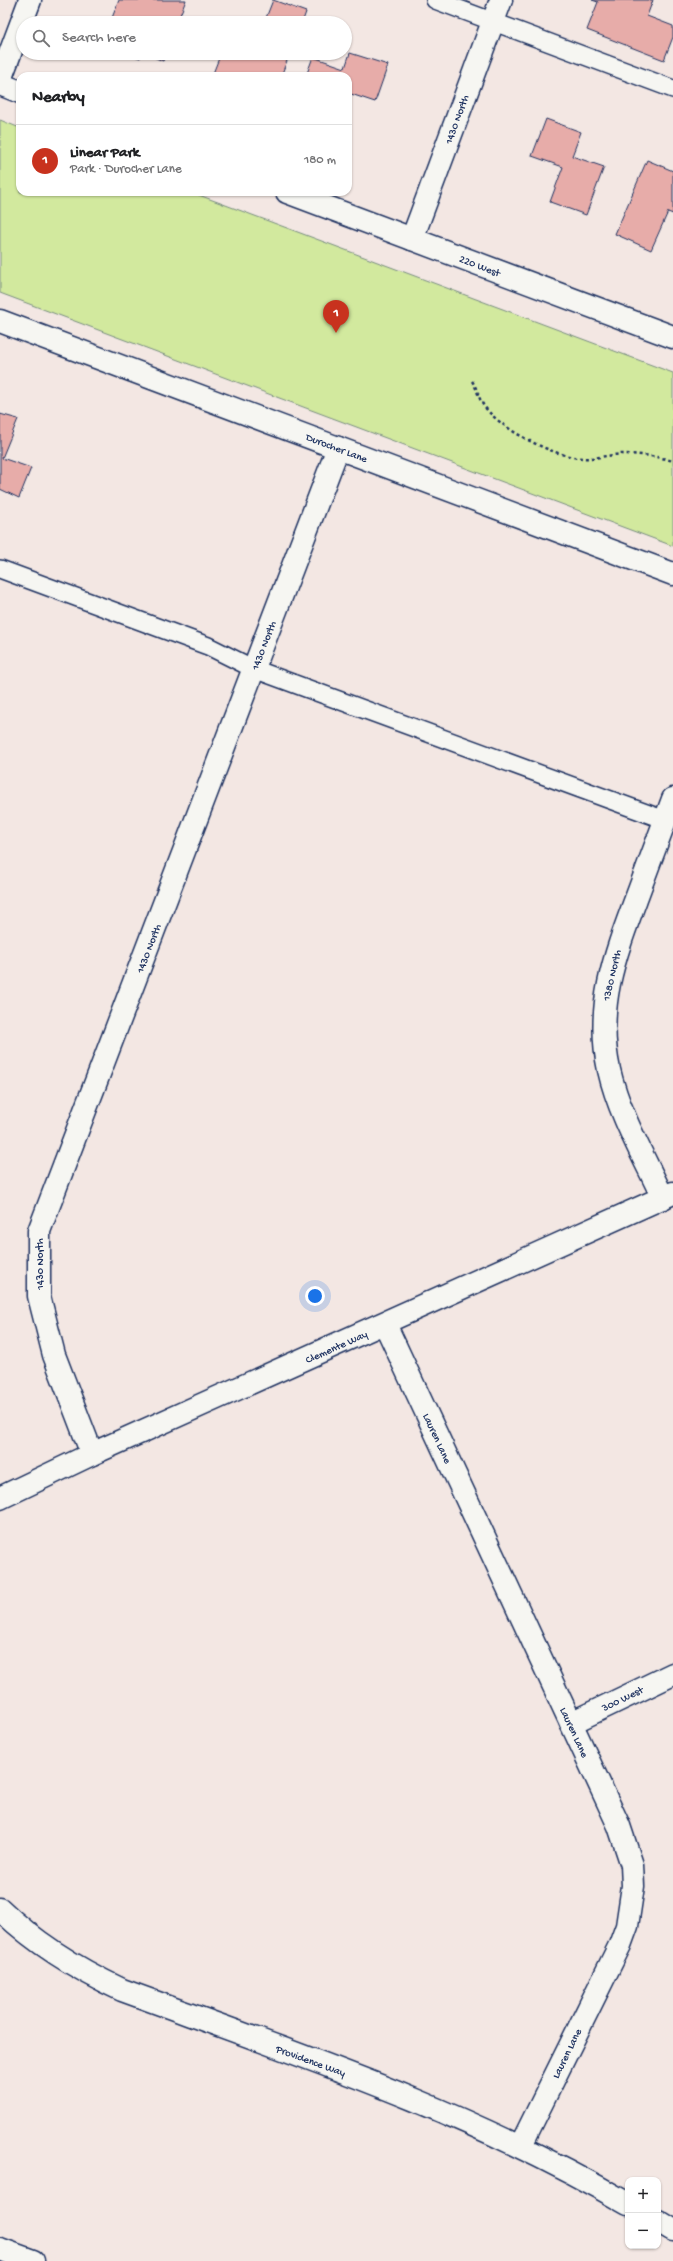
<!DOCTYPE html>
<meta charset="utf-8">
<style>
body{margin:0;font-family:"Gochi Hand",sans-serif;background:#f6f6f6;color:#202124}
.controls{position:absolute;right:12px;bottom:12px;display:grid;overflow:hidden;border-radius:8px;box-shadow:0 1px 3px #0004}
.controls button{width:36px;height:36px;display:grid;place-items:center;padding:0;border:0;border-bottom:1px solid #e0e0e0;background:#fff;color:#202124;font:20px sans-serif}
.you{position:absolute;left:315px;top:1296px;width:14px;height:14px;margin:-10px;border:3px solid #fff;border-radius:50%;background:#1a73e8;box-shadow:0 0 0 6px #1a73e833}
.badge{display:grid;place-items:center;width:26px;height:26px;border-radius:50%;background:#c8321e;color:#fff;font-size:13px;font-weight:700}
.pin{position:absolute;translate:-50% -33px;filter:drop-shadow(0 1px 2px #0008)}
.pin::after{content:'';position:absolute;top:21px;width:14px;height:12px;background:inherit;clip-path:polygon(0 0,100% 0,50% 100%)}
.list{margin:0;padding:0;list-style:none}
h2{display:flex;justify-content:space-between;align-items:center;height:52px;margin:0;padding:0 16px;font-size:17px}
h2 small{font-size:13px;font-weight:400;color:#757577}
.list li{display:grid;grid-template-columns:26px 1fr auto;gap:12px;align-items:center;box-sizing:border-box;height:72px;padding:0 16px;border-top:1px solid #e0e0e0}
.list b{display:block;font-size:15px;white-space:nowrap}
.list p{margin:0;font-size:13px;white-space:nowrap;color:#757577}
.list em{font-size:13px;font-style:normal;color:#757577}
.icon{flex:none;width:22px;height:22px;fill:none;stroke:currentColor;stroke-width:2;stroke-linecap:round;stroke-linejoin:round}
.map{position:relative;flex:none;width:673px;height:2261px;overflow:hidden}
.search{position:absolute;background:#fff;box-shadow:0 1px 3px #0004;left:16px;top:16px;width:336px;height:44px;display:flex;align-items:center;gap:10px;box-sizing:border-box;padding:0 14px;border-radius:22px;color:#757577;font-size:15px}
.panel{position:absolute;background:#fff;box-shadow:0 1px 3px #0004;left:16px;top:72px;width:336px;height:124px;border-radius:12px}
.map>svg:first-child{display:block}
.green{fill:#d2e99e;stroke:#768c7e}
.building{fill:#e7aca9;stroke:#1b2f5e}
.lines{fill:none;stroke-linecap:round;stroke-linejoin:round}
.lane-casing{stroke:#1b2f5e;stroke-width:20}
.street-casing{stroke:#1b2f5e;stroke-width:25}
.secondary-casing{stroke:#1b2f5e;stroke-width:25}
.path{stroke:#1b2f5e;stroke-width:2.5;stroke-dasharray:3 3;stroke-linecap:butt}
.lane{stroke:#f6f6f2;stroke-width:17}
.street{stroke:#f6f6f2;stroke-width:22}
.secondary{stroke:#f6f6f2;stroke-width:22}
.labels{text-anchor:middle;stroke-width:4;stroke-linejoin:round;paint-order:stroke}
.street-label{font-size:11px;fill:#1b2f5e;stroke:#f6f6f2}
</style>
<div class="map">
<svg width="673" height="2261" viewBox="0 0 673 2261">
<rect width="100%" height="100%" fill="#f3e7e3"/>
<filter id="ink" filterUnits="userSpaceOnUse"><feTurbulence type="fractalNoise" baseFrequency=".025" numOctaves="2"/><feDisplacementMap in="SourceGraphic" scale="8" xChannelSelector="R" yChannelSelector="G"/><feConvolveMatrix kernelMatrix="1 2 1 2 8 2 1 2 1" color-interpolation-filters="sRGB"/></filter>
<g filter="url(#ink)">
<polygon class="green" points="0,120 20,128 20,192 191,192 673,373 673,546 0,293"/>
<g class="building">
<polygon points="119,0 186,0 177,23 110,23"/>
<polygon points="273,0 306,12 302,23 264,23"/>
<polygon points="592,0 653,0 647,16 673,26 673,37 664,60 587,30 598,2"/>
<polygon points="126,53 142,53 140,58"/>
<polygon points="144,53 166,53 163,61"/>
<polygon points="221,53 290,53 281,76 212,76"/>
<polygon points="350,53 388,65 375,102 348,93 348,76 306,76 313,57 345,68"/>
<polygon points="546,119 581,132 572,156 604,167 586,215 550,202 563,167 532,156"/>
<polygon points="647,160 673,171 673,214 668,212 651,250 615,234"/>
<polygon points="0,414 18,419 2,458 31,468 19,498 0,489"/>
</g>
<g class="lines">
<g class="lane-casing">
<g id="lane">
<polyline points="435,0 673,89"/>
<polyline points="0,569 208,646 254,669 665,820"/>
</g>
</g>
<g class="street-casing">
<g id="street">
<polyline points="0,80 30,0"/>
<polyline points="0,84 20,92"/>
<polyline points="287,192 673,337"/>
<polyline points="412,239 501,0"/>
<polyline points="0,321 673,574"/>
<path d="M663 1198C644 1157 619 1114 609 1070 595 1006 615 955 637 896 649 864 661 831 673 799"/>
<polyline points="385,1324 619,1826 632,1865 633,1886 627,1926 620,1945 521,2145"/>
<polyline points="92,1454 54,1355 39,1296 39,1231 338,448"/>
<polyline points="0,1498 92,1454 673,1193"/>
<polyline points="571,1723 673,1674"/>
<path d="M0 1909C36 1944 77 1969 122 1990 294 2053 469 2111 628 2204"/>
<polyline points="658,2221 673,2230"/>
</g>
</g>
<g class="secondary-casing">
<polyline id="secondary" points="0,2249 33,2261"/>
</g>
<path class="path" d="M472 381C477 388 478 396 482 403 497 428 554 457 582 458 595 459 608 455 622 454 639 454 657 456 673 461"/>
<use href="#lane" class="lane"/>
<use href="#street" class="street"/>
<use href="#secondary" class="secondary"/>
</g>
</g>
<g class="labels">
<g class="street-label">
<text transform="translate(456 119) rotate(-70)" y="4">1430 North</text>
<text transform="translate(480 265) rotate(21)" y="4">220 West</text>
<text transform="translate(337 447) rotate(21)" y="4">Durocher Lane</text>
<text transform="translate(263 645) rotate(-69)" y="4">1430 North</text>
<text transform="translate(148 948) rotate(-69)" y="4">1430 North</text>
<text transform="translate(611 975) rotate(-77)" y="4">1380 North</text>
<text transform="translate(39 1264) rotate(-90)" y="4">1430 North</text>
<text transform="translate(336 1346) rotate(-24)" y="4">Clemente Way</text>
<text transform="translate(438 1438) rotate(65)" y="4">Lauren Lane</text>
<text transform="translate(622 1698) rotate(-26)" y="4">300 West</text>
<text transform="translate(575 1732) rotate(65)" y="4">Lauren Lane</text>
<text transform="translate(566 2053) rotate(-64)" y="4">Lauren Lane</text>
<text transform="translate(311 2060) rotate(20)" y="4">Providence Way</text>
</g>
</g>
</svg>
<div class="controls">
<button>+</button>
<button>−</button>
</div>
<div class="you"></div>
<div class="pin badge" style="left:336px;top:333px">1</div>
<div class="search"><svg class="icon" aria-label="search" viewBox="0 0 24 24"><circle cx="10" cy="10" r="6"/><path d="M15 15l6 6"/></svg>Search here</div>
<section class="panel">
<h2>Nearby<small></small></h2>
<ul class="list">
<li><span class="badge">1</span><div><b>Linear Park</b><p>Park · Durocher Lane</p></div><em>180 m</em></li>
</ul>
</section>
</div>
